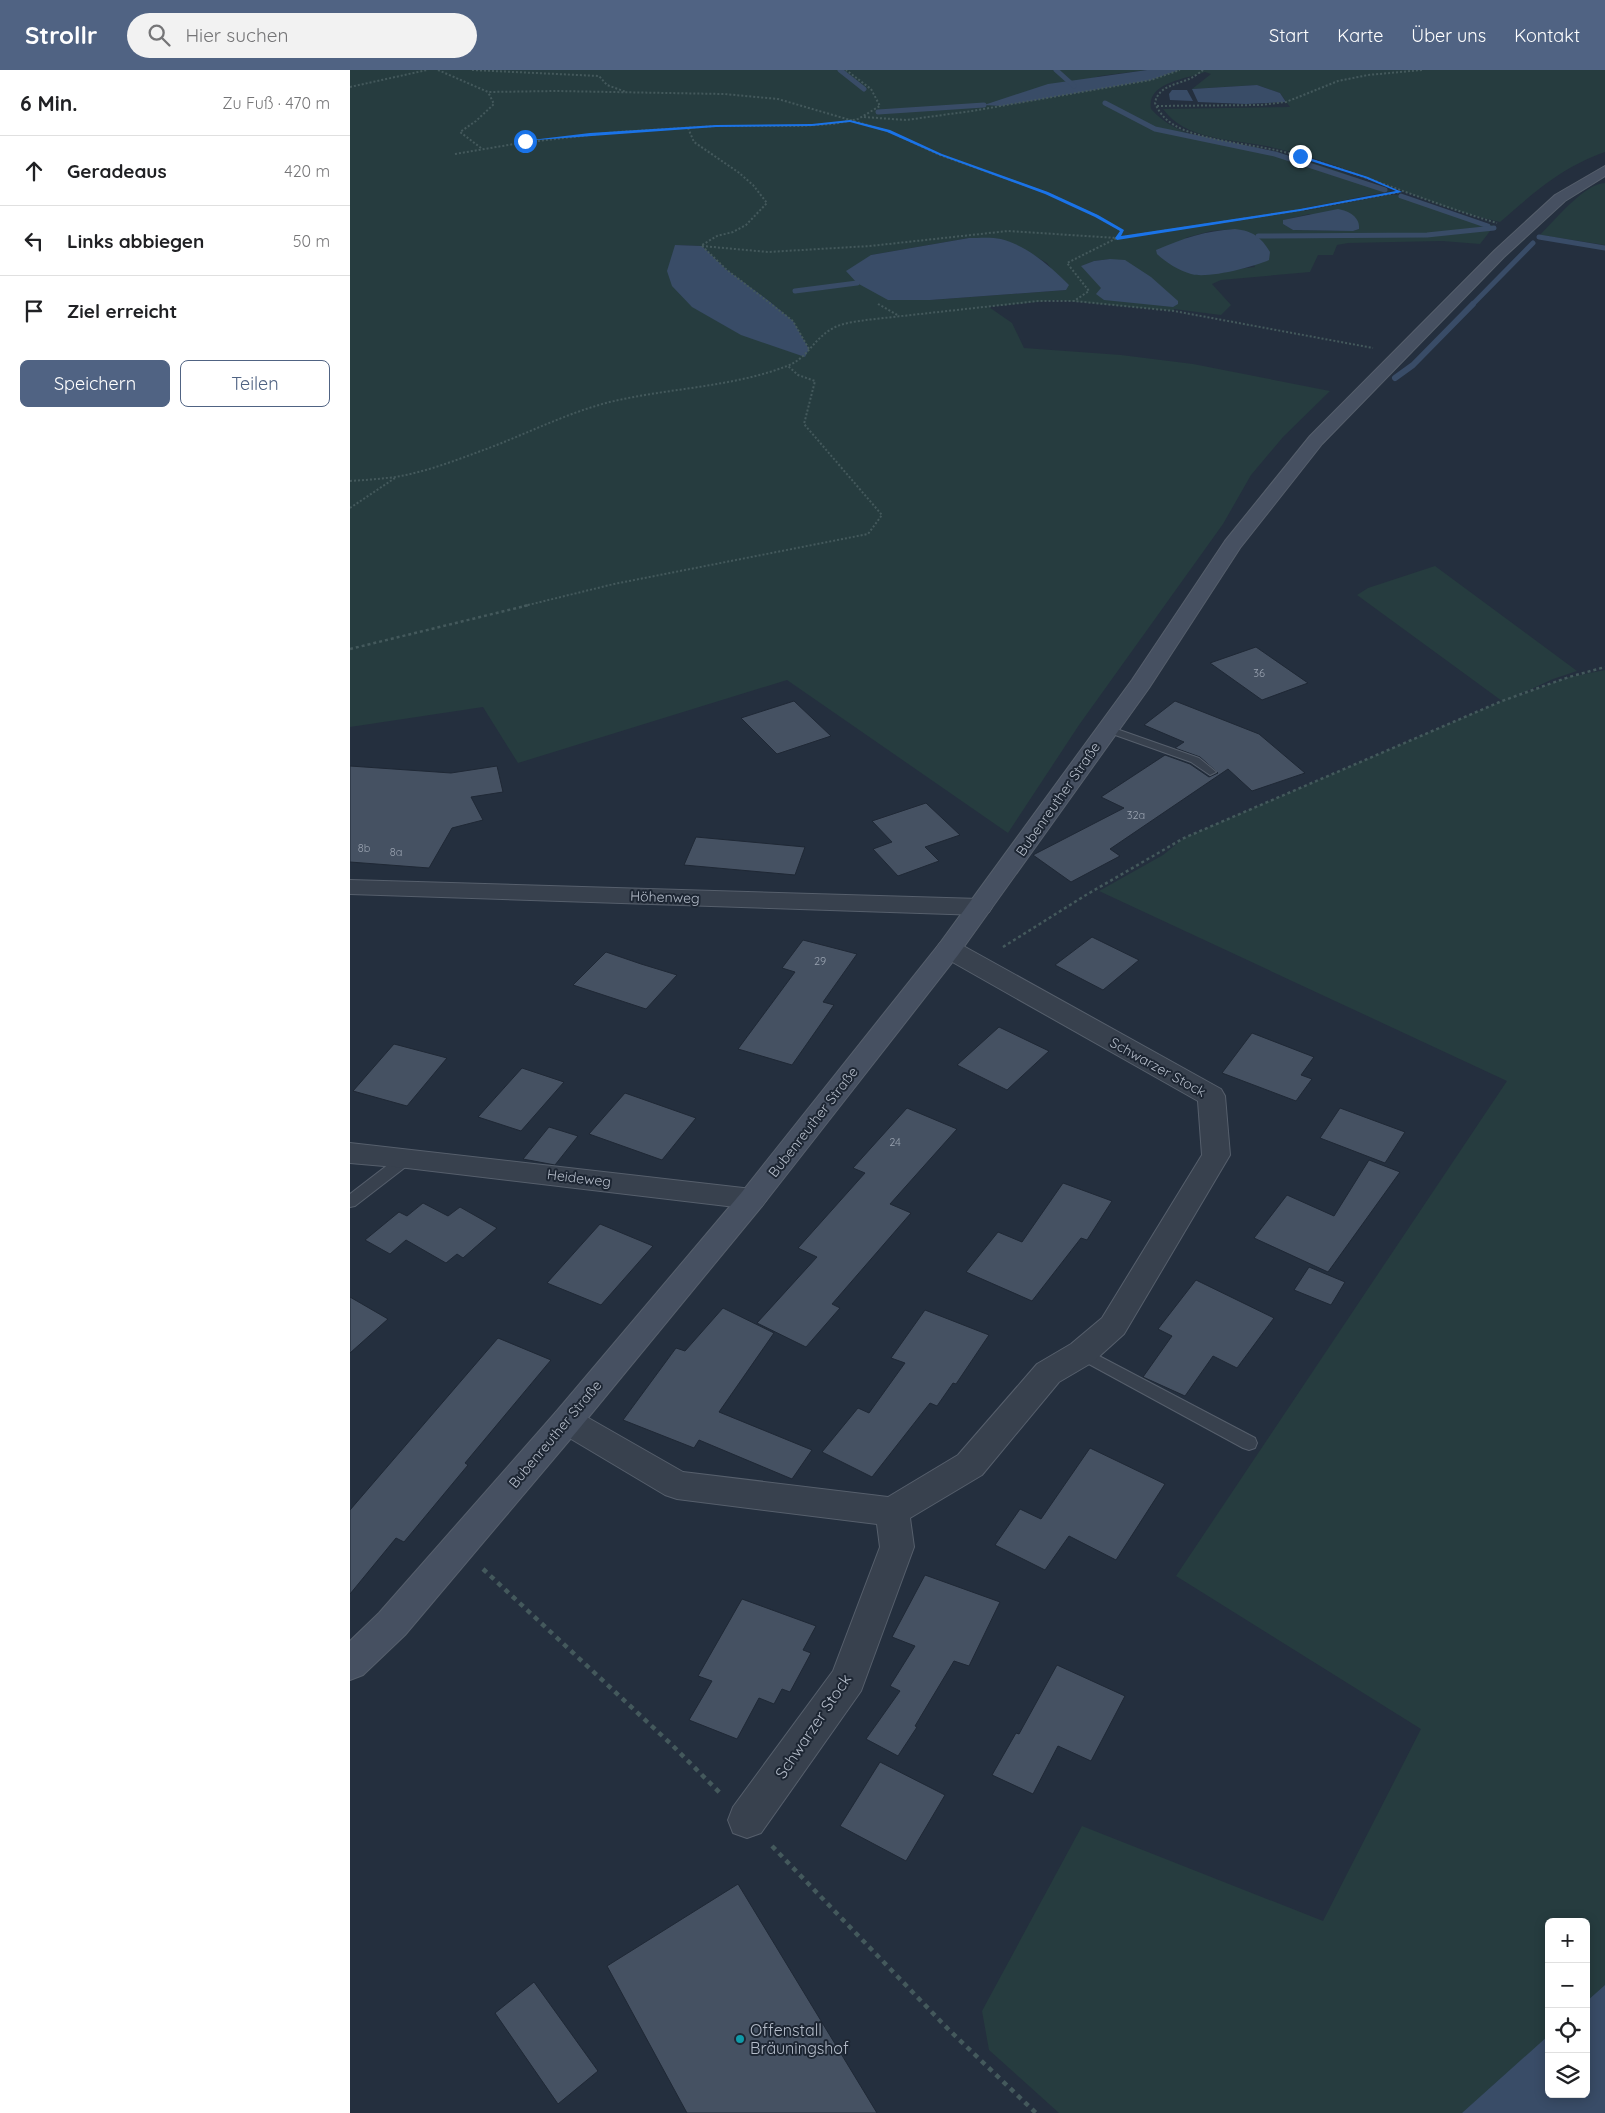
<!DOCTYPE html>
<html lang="de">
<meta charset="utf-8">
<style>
body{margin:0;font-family:Quicksand,sans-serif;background:#f2f2f2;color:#202124}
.controls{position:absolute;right:15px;bottom:15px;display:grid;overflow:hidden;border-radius:8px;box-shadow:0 2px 12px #0003}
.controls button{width:45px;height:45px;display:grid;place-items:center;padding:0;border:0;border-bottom:1px solid #e0e0e0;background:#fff;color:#202124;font:25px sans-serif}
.stop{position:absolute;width:15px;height:15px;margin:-11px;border:4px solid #1a73e8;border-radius:50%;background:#fff}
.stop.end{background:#1a73e8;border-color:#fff;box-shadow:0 1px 5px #0008}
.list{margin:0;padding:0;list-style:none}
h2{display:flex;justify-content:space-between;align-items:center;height:65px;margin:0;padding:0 20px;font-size:21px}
h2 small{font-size:16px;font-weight:400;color:#757577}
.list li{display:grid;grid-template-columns:32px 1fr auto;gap:15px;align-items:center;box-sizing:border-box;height:70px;padding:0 20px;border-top:1px solid #e0e0e0}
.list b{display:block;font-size:19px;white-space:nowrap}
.list em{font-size:16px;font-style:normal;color:#757577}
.actions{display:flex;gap:10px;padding:15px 20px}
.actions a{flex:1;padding:11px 0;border:1px solid #506383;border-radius:8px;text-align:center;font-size:18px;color:#506383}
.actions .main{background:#506383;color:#fff}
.icon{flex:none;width:28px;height:28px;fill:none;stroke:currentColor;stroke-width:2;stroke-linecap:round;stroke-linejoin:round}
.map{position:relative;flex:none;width:1255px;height:2043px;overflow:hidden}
header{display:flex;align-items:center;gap:30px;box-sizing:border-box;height:70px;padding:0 25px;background:#506383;color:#fff}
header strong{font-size:24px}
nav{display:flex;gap:28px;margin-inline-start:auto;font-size:18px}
.search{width:350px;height:45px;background:#f2f2f2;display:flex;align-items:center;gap:12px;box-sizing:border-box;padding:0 18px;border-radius:28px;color:#757577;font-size:19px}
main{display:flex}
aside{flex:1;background:#fff}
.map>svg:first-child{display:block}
.green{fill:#263c3f;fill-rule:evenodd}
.water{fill:#394c67}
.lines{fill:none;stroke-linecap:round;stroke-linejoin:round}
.stream-far1{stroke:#394c67;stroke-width:5}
.stream{stroke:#394c67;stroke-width:6}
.building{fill:#455162;stroke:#1f2835}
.lane-casing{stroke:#565f6c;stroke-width:2}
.street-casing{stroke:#565f6c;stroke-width:2}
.secondary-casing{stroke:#565f6c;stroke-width:2}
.path-far2{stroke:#44595c;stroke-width:2;stroke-dasharray:2 2;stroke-linecap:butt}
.path-far1{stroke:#44595c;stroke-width:2.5;stroke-dasharray:3 3;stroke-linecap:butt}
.path{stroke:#44595c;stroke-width:4.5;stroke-dasharray:5 5;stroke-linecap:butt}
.lane{fill:#38414e;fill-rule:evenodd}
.street{fill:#38414e;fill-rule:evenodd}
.secondary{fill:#465061;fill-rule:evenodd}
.route{fill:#1a73e8}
.culture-dot{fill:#0f9aa8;stroke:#1d2633;stroke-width:2}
.labels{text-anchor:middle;stroke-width:4;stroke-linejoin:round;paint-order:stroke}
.number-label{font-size:11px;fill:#98a1af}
.street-label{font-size:14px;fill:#b4bcc9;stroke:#1d2633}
.near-street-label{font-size:16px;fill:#b4bcc9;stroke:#1d2633}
.near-poi-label{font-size:16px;fill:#b4bcc9;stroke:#1d2633;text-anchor:start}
</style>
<header>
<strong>Strollr</strong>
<div class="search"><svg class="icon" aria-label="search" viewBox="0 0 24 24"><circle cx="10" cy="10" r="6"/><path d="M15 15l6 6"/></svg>Hier suchen</div>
<nav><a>Start</a><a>Karte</a><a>Über uns</a><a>Kontakt</a></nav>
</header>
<main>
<aside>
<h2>6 Min.<small>Zu Fuß · 470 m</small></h2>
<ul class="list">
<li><svg class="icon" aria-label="ahead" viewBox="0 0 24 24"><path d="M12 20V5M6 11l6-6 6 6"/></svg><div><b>Geradeaus</b></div><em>420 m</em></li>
<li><svg class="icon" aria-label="left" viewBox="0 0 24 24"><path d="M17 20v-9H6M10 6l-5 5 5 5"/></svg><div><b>Links abbiegen</b></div><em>50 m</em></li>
<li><svg class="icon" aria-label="arrive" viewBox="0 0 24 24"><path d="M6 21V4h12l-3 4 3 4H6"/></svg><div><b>Ziel erreicht</b></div></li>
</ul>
<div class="actions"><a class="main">Speichern</a><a>Teilen</a></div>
</aside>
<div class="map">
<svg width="1255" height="2043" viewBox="0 0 1255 2043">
<rect width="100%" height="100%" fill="#242f3e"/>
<g class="green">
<path d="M0 0H797L750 6 651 36 801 10 828 0H1255V82C1210 98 1185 122 1150 152 1068 134 994 90 910 75 877 69 835 69 813 39L940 37 930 23 907 15 842 19 861 4 855 2C837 9 796 12 801 39 833 75 893 73 936 85 972 95 1007 107 1041 121L950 139 954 141 1039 125H1052L1118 149 1144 156 1130 174 1092 171 998 173 987 175 983 185H968L960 202 871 210 862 214 881 235 871 245 824 239V241L706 230 639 237 662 253 674 278 771 285 843 294 980 321 933 367 901 405 873 454 729 655 658 763 437 610 168 693 133 637 0 657ZM959 144 1009 159 1003 161 943 160 933 154 934 150ZM885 159 905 197 887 199 835 168 861 161ZM619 168 651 169 669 177 697 193 716 220 580 230H538L521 185ZM325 175 352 176 377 200 419 231 443 251 459 279ZM760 189 754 230 752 218 732 196 744 191Z"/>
<path d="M1255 113V175L1190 165C1204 151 1235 113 1255 113Z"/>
<path d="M1085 496 1227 601 1203 609 1164 627 1219 607 1255 600V2043H709L639 1980 632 1941 732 1756 973 1851 1071 1659 826 1506 1157 1011 749 821 813 785 834 768 1152 631 1007 525 1018 518ZM1199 1852H1236V2024H1199Z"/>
</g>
<g class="water">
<polygon points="797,0 829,0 801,10 651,36 634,35 698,14"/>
<polygon points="907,15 930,23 936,32 896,34 848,32 842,19"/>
<polygon points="822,20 837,20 843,31 820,30 819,24"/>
<path d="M988 139C999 141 1010 147 1009 159L1003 161 943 160 933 154V150Z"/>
<path d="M885 159C903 161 911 167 920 182L919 190C904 197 857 209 841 204 830 201 815 192 807 184L806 180C834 168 855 161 885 159Z"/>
<path d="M619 168C629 168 642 167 651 169 678 176 701 197 719 215L716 220 580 230H538L507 213 496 201 521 185Z"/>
<polygon points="325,175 352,176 377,200 419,231 443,251 459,279 455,287 391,265 342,237 322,216 317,201"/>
<polygon points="760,189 775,190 801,207 828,231 828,234 823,237 754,230 746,224 751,218 731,196 744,191"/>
<polygon points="1255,1915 1255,2043 1112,2043 1199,1965 1199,2024 1236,2024 1236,1932"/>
</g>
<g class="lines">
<g class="stream-far1">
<polyline points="490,0 514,19"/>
<polyline points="706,0 724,16"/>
<polyline points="755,33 805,59 925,84 1035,120"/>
<polyline points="528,42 634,35"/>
<polyline points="1051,126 1138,156"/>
<polyline points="908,166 1077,165 1144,158"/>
<polyline points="1189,167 1255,178"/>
<polyline points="445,221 507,213"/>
<polyline points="1121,236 1183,173"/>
</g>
<polyline class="stream" points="1045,308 1063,295 1123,234"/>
</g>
<g class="building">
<polygon points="906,577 958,613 912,630 860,593"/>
<polygon points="444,631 481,666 427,684 391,648"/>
<polygon points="825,631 909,664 955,703 902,721 878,699 760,779 770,786 721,812 683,785 774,738 751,727 815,685 840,694 859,707 868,703 850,687 825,678 834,672 794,655"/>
<polygon points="0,696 101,703 147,696 153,722 121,727 133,750 102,758 79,798 0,792"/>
<polygon points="576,733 610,765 575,777 589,791 548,806 523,779 542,772 522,751"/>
<polygon points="346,767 455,777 445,805 334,795"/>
<polygon points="742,867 789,890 753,920 705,895"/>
<polygon points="453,870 507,884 473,932 484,935 442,995 388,979 445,902 432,898"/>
<polygon points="256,882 291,894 327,905 296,939 223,915"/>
<polygon points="649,957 699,981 657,1020 607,995"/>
<polygon points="902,963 964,987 951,1005 962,1009 946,1031 872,1003"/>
<polygon points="44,974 97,988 57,1036 3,1021"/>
<polygon points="172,998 214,1012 171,1061 128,1047"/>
<polygon points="275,1023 346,1048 312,1090 239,1064"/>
<polygon points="557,1038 607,1059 540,1134 561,1143 482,1234 490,1238 456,1277 407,1253 467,1187 448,1178 515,1103 503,1098"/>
<polygon points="990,1038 1055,1062 1035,1093 970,1068"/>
<polygon points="199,1057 228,1066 205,1095 173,1089"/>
<polygon points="1019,1090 1050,1102 978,1202 904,1168 937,1125 984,1146"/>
<polygon points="713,1113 762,1131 737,1170 731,1168 682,1231 616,1202 648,1162 672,1172"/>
<polygon points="73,1133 98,1146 110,1137 147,1158 113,1188 107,1184 96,1193 56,1170 40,1184 15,1170 49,1142 57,1146"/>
<polygon points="250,1154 303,1176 251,1235 197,1213"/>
<polygon points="959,1197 995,1212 981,1235 944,1220"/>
<polygon points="846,1210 924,1248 887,1298 863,1286 835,1326 793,1307 822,1266 808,1259"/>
<polygon points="0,1227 38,1249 0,1283"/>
<polygon points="373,1238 424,1263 369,1342 462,1380 442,1409 349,1370 344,1378 273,1350 326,1278 335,1281"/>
<polygon points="575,1240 639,1265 606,1314 603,1313 587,1336 580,1333 522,1407 472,1382 508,1338 519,1343 555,1293 541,1288"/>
<polygon points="148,1268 201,1290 115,1393 118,1395 54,1472 46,1468 0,1524 0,1440"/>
<polygon points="740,1378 815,1414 766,1490 719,1466 695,1500 645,1475 670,1439 691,1449"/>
<polygon points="575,1505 650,1532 619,1596 604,1591 565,1656 567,1657 548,1686 516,1669 550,1621 540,1616 565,1576 542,1567"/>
<polygon points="392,1529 466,1556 453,1580 461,1583 440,1622 432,1619 424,1634 409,1628 387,1669 339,1650 362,1611 348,1606"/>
<polygon points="707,1595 775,1626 741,1691 708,1676 683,1724 642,1705 666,1663 669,1664"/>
<polygon points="530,1692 595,1725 556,1791 490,1756"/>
<polygon points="388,1814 527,2043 337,2043 257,1896"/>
<polygon points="184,1912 248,2001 208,2034 145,1943"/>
</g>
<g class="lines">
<g class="lane-casing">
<g id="lane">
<polygon points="758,656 849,688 866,702 860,705 841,692 754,661 752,659 754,657"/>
<polygon points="57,1083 62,1084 64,1088 62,1092 5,1136 0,1137 0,1124 52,1084"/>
<polygon points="732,1277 905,1368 907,1373 905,1378 899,1380 893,1378 726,1287 724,1283 726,1279"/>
</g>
</g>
<g class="street-casing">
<g id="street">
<polygon points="0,810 630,829 639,832 642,837 639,842 630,845 0,824"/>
<polygon points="599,871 608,873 871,1019 875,1026 880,1085 774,1264 743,1292 709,1312 632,1405 560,1448 564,1477 511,1621 411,1763 397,1768 383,1763 378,1750 383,1737 483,1601 530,1477 527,1454 327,1429 315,1425 206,1360 201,1351 206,1342 217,1338 228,1342 333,1402 538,1427 608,1385 687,1294 721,1274 752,1248 852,1085 848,1031 590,885 586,879 590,873"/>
<polygon points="0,1073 402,1119 412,1122 417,1129 412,1136 402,1139 57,1098 0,1093"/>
</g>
</g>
<g class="secondary-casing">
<polygon id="secondary" points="1255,96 1255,106 1215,131 1154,187 972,374 890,478 799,618 608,885 412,1136 228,1360 55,1565 13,1605 0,1610 0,1571 29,1543 206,1342 392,1122 590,873 782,610 875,471 960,366 1144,181 1205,125"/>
</g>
<g class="path-far2">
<polyline points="88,0 138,22 206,21 374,24 428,29 538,61 590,85 697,123 747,146 772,161 767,168 717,193 739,221 724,231"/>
<polyline points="122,0 249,6 257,15 276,22"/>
<path d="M853 0C849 3 844 7 839 9 826 15 808 16 805 33 811 47 820 54 834 60 870 74 909 74 945 85 1014 104 1079 133 1147 153"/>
<polyline points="0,17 77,0"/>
<polyline points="807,36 911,35 936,32 988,11 1018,5 1072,0"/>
<polyline points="514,47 556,50 622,41 801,10 830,0"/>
<polyline points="338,58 344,72 388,102 403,115 417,133 396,155 383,162 367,166 352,175"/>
<polyline points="131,78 110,62 126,51 144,34 138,22"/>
<polyline points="105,84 170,73 267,62 366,56 450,56 483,54 508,49 530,36 521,19 496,0"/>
<polyline points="352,176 418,182 520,176 658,161 767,168 951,140 1050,122"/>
<polyline points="352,176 377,200 443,251 459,279"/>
<polyline points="528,234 549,246"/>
<path d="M0 411C15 410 30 409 45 407 77 402 109 389 139 378 178 363 215 344 256 333 315 318 380 318 437 296 458 288 462 271 480 260 490 253 504 252 516 250L688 231H724L824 241 1023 278"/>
<polyline points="0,438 45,408"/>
<polyline points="174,536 264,514 518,464 532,445 454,354 465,311 448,305 438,296"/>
</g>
<g class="path-far1">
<polyline points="0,579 179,535"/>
<polyline points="653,877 736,825 834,768 1152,631 1219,607 1255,597"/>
</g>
<g class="path">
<polyline points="133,1499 321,1674 372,1725"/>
<polyline points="422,1776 599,1960 686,2043"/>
</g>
<use href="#lane" class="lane"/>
<use href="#street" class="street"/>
<use href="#secondary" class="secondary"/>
</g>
<polygon class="route" points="500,50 540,60 592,84 698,122 748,145 774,160 771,166 950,139 1046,121 1015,108 948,87 950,85 1018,107 1052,122 950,141 767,170 765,168 770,161 745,147 695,124 589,85 537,62 500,52 462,56 366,57 173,71 240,63 366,55 462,54"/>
<circle class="culture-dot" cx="390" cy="1969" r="5"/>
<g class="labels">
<g class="number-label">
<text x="909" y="607">36</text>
<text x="786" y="749">32a</text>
<text x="14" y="782">8b</text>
<text x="46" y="786">8a</text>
<text x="470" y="895">29</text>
<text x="545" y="1076">24</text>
</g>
<g class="street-label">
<text transform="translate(708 729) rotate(-55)" y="5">Bubenreuther Straße</text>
<text transform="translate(315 827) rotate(2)" y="5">Höhenweg</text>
<text transform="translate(808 997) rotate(29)" y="5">Schwarzer Stock</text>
<text transform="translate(463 1052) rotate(-52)" y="5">Bubenreuther Straße</text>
<text transform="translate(229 1108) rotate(7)" y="5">Heideweg</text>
<text transform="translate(205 1364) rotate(-50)" y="5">Bubenreuther Straße</text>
</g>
<g class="near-street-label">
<text transform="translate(463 1656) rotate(-56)" y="6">Schwarzer Stock</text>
</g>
<g class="near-poi-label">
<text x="400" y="1966">Offenstall<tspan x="400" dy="18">Bräuningshof</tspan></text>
</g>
</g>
</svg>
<div class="controls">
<button>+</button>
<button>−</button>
<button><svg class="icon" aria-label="locate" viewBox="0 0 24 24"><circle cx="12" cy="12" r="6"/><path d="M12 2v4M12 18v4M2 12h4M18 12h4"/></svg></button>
<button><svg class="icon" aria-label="layers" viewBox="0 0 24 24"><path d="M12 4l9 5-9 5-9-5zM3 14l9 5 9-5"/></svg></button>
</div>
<div class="stop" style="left:175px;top:71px"></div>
<div class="stop end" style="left:950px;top:86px"></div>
</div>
</main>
